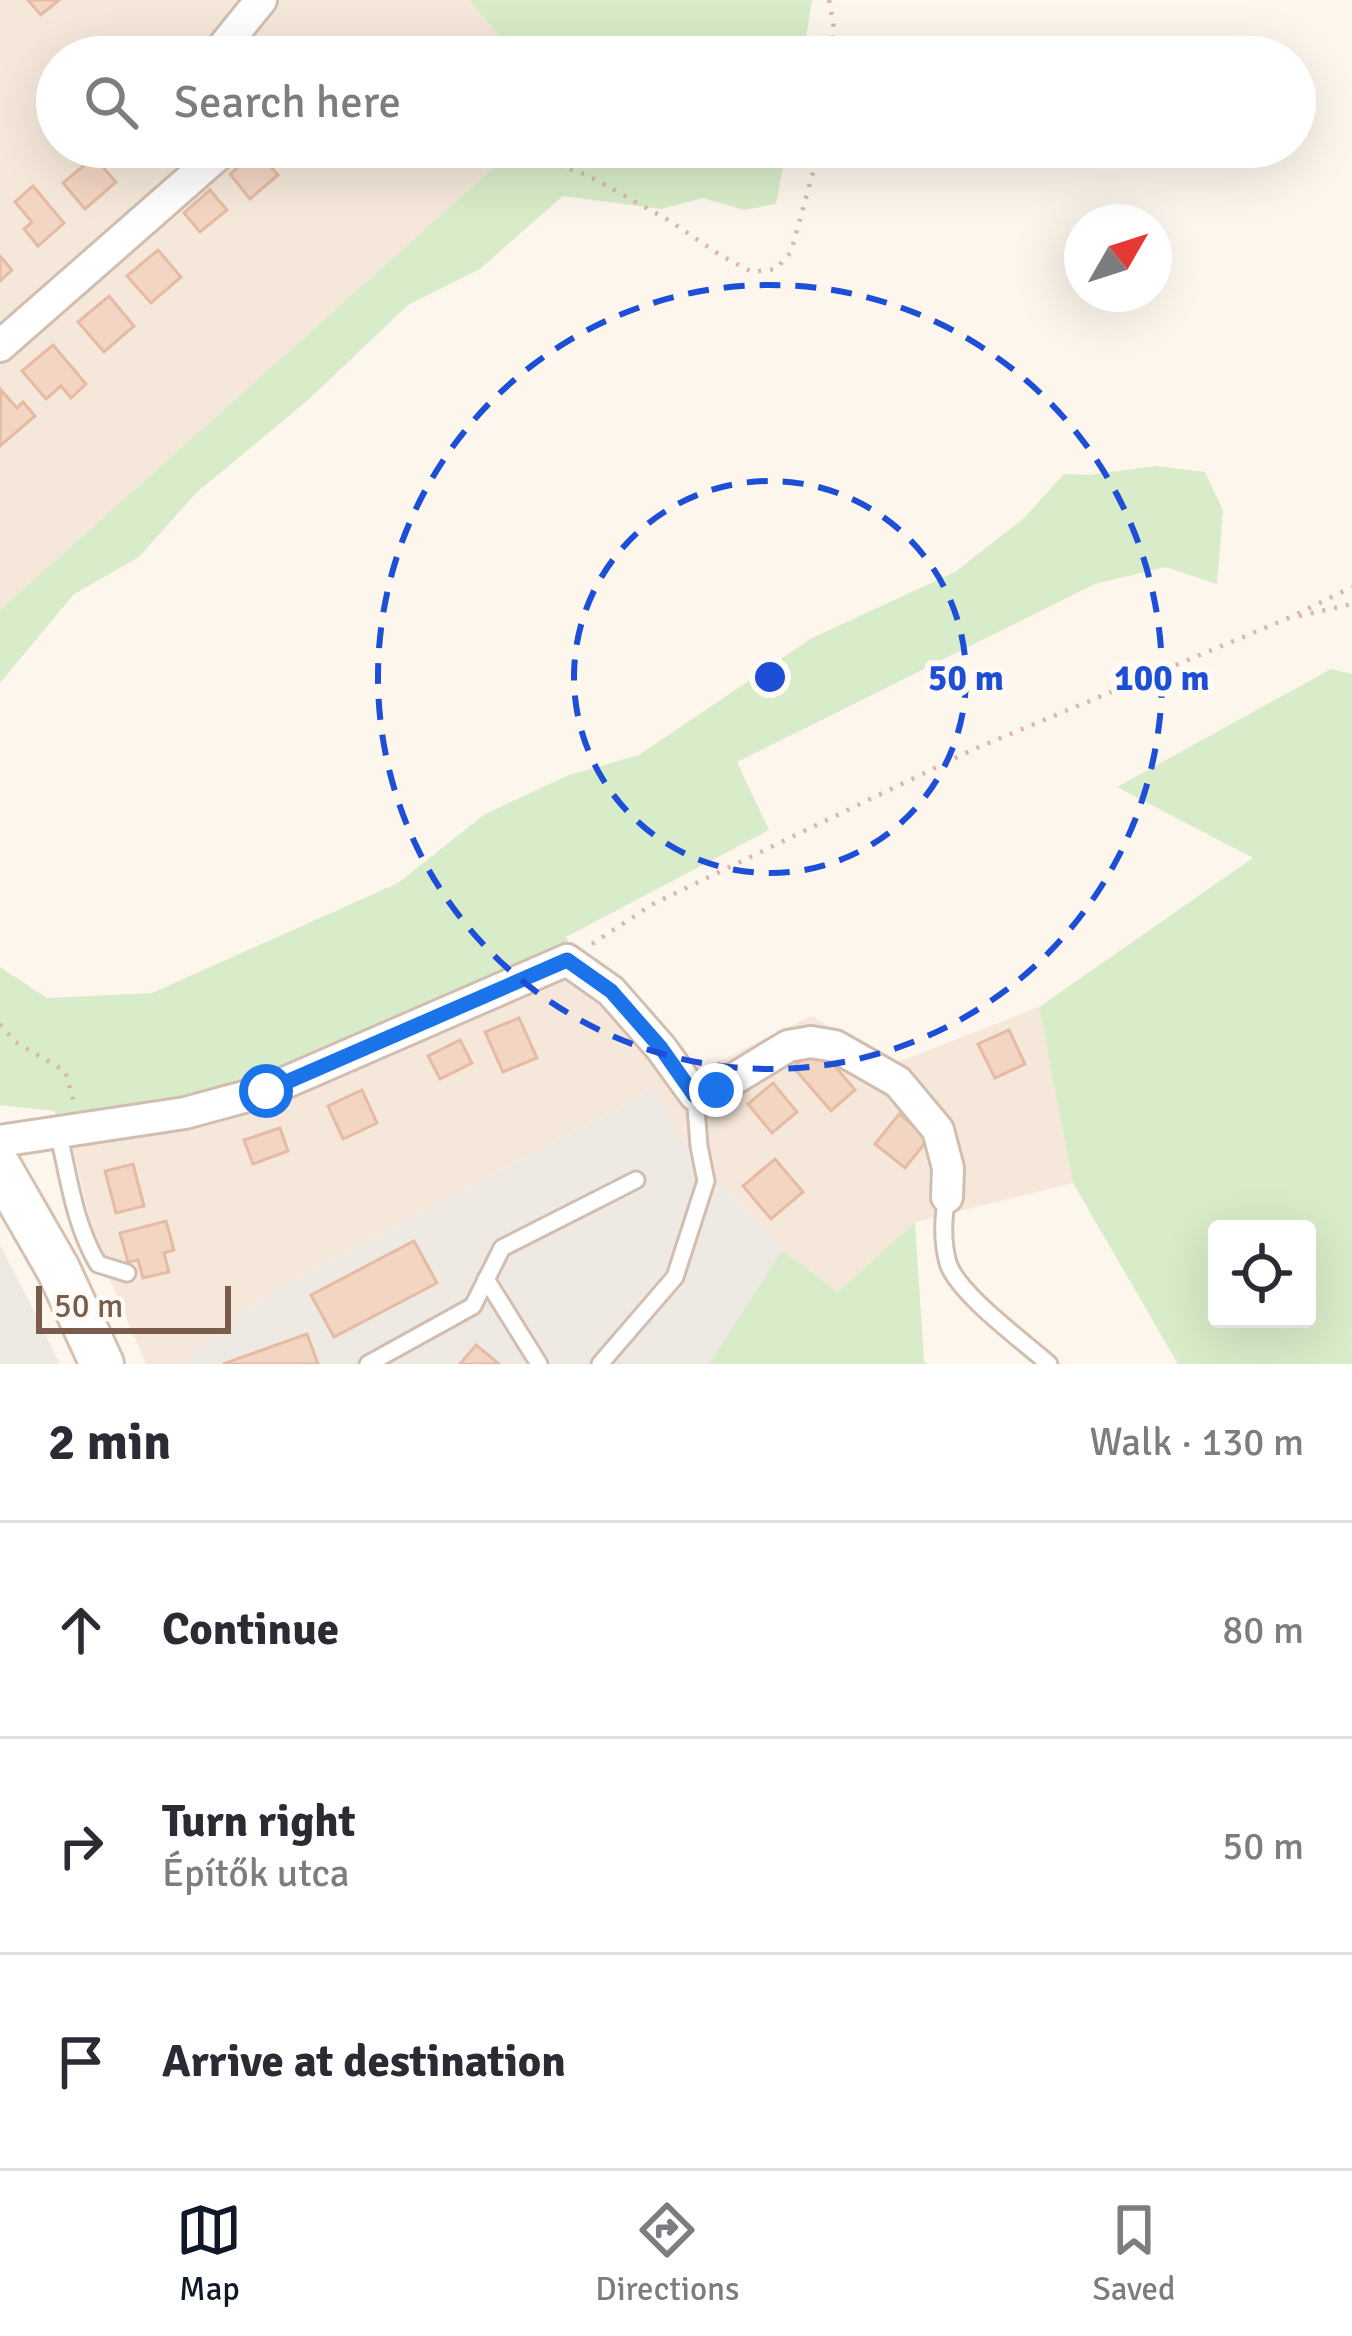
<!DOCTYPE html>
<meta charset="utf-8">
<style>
body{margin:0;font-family:Signika,sans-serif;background:#f2f2f3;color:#2b2b33}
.controls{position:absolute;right:36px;bottom:36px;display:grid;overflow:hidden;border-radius:12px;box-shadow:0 12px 48px #0002}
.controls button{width:108px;height:108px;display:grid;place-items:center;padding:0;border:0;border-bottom:3px solid #e1e1e2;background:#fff;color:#2b2b33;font:60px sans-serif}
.compass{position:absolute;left:1064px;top:204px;width:108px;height:108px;border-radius:50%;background:#fff;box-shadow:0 12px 48px #0002;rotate:51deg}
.scale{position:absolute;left:36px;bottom:30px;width:195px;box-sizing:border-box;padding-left:12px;border:6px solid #7a5c4d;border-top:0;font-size:33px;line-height:42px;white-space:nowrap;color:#7a5c4d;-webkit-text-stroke:9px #fffaf3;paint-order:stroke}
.stop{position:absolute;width:36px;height:36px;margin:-27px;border:9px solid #1a73e8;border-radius:50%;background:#fff}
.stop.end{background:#1a73e8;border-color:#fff;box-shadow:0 3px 12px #0008}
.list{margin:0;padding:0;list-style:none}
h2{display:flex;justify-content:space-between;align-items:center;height:156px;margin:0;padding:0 48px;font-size:51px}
h2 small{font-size:39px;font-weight:400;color:#7c7c81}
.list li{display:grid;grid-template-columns:78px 1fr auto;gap:36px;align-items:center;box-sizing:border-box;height:216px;padding:0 48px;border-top:3px solid #e1e1e2}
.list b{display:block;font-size:45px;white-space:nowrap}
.list p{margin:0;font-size:39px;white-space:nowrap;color:#7c7c81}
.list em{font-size:39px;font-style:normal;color:#7c7c81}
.icon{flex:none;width:66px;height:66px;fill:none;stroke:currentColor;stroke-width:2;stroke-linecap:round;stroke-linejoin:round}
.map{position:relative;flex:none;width:1352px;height:1364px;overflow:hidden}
.search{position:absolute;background:#fff;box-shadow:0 12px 48px #0002;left:36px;right:36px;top:36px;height:132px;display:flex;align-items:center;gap:30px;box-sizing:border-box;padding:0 42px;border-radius:66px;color:#7c7c81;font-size:45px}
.sheet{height:804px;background:#fff}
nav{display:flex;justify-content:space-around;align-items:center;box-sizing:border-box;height:168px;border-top:3px solid #e1e1e2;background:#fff;font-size:33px;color:#7c7c81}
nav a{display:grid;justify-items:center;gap:6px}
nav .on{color:#111827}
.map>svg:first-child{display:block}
.residential{fill:#f5e8da}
.industrial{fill:#efe9e4}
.green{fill:#d8ecc9;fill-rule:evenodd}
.building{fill:#f3d5c3;stroke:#e6bba3;stroke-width:3}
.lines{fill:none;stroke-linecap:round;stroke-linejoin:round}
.lane-casing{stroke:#d1beb0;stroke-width:21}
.street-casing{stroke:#d1beb0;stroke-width:36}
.secondary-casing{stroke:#d6c0b0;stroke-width:48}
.path{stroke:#d9b8a5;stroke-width:4.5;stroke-dasharray:3 9;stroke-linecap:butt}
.lane{stroke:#fff;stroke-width:15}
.street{stroke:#fff;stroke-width:30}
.secondary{stroke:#fff;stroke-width:42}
.route{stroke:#1a73e8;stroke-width:15}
.ring{fill:none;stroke:#1d4ed8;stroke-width:6;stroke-dasharray:21 15}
.centre{fill:#1d4ed8;stroke:#fffaf3;stroke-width:6}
.ring-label{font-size:36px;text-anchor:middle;font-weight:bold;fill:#1d4ed8;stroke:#fffaf3;stroke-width:12;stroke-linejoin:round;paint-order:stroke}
</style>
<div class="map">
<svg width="1352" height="1364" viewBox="0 0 1352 1364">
<rect width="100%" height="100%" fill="#fdf6ec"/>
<g class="residential">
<polygon points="0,0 469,0 517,57 57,57 57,147 517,147 0,610"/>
<polygon points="579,964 675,1083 811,1016 893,1064 1039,1007 1073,1183 915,1222 838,1292 782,1250 677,1135 654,1088 271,1292 180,1364 146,1364 97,1250 71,1140"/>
</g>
<g class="industrial">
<polygon points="655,1088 677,1135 782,1250 709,1364 180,1364 271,1292"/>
<polygon points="0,1245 31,1305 60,1364 0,1364"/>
</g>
<g class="green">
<polygon points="469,0 812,0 803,57 517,57"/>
<polygon points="517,147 787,147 776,204 744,210 703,198 661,209 563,196 480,269 408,305 308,400 196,493 139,557 74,594 0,683 0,610"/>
<polygon points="1156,466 1205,472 1223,510 1217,584 1166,567 1095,584 737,762 769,830 566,937 579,964 262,1100 71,1140 54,1111 0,1105 0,967 47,998 152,993 398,883 485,814 569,775 639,755 812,638 955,572 1024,518 1064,474 1089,475"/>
<path d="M1331 669 1352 674V1364H1178L1073 1183 1039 1007 1253 858 1117 787ZM1217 1229H1307V1319H1217Z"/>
<polygon points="915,1222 924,1360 926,1364 709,1364 782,1250 838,1292"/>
</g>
<g class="building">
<polygon points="28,0 59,0 41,15"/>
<polygon points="283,43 295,57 253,57 266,46 271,53"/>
<polygon points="257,151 278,175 250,199 230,174"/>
<polygon points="94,157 116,182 85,209 63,183"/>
<polygon points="33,186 64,223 38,246 24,229 32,222 15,202"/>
<polygon points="210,190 227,210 200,232 184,213"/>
<polygon points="158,250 181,277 151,303 127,276"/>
<polygon points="0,256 12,270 0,281"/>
<polygon points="109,296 134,326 104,352 78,322"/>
<polygon points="53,345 86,384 71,398 61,386 46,399 22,371"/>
<polygon points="1,390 17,408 23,402 35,416 0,446"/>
<polygon points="519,1018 537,1058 503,1072 485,1032"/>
<polygon points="1009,1030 1025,1064 995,1078 978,1044"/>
<polygon points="460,1040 472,1063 440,1079 428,1056"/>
<polygon points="818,1046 855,1090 831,1111 793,1067"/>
<polygon points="773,1083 797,1112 772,1133 748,1104"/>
<polygon points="362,1090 377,1123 343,1139 328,1106"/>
<polygon points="899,1114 929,1138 905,1168 875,1144"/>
<polygon points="280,1128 288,1151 253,1164 244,1140"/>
<polygon points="775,1159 803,1192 771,1219 743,1186"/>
<polygon points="133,1164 144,1206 116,1213 105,1171"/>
<polygon points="166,1221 174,1250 164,1253 169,1272 143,1278 138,1260 128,1262 120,1233"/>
<polygon points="414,1241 437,1283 334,1337 311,1295"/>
<polygon points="307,1334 318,1364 223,1364"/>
<polygon points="476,1345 499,1364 460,1364"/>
</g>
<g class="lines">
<g class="lane-casing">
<g id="lane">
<path d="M58 1132C69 1177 74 1224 98 1264L127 1273"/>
<path d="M947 1197C943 1218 942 1241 948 1263 958 1294 1023 1341 1049 1364"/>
<polyline points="486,1279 539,1364"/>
<polyline points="368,1364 473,1306 502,1248 636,1180"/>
<polyline points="600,1364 675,1277 706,1181 699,1146 695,1095"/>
</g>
</g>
<g class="street-casing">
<g id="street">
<polyline points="215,57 261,0"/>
<polyline points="0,346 227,147"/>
<polyline points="0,1141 185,1113 266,1091 567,960 611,991 661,1048 695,1095 716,1090 788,1046 811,1042 835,1046 898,1082 938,1130 948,1168 947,1197"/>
</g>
</g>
<g class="secondary-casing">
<polyline id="secondary" points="0,1168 58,1269 102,1364"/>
</g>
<g class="path">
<polyline points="829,0 834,28 831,57"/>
<polyline points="356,147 432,159 505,159 547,162 585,174 670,221 720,255 752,272 776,269 791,252 820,147"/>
<polyline points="1299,616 1352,604"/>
<polyline points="592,944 653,904 972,750 1291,617 1352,587"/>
<polyline points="0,1024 14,1041 65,1071 74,1103"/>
</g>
<use href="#lane" class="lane"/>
<use href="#street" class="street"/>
<use href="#secondary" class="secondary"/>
</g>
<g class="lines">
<polyline class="route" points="266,1091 567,960 611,991 661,1048 694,1095 716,1090"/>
</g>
<g class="ring">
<circle cx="770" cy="677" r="196"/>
<circle cx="770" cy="677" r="392"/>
</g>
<circle cx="770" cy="677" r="18" class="centre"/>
<g class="ring-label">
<text x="966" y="690">50 m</text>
<text x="1162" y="690">100 m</text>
</g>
</svg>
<div class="controls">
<button><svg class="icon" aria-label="locate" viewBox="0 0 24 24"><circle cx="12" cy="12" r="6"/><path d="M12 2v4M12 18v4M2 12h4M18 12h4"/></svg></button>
</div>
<svg class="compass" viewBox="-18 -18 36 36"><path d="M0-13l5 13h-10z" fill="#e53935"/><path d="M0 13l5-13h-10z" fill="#7c7c81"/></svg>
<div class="scale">50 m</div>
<div class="stop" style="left:266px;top:1091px"></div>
<div class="stop end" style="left:716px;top:1090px"></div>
<div class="search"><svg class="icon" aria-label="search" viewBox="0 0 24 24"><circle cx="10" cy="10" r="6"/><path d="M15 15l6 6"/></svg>Search here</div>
</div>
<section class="sheet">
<h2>2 min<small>Walk · 130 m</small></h2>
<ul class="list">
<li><svg class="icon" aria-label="ahead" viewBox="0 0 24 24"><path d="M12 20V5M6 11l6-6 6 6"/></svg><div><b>Continue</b></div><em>80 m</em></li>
<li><svg class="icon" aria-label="right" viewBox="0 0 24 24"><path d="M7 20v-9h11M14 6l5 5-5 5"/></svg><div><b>Turn right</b><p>Építők utca</p></div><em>50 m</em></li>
<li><svg class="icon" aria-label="arrive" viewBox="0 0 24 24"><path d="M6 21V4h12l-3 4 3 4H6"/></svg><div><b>Arrive at destination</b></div></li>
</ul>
</section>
<nav>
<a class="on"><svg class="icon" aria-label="map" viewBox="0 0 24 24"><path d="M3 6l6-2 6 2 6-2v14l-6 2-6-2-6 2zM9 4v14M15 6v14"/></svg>Map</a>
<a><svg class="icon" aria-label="directions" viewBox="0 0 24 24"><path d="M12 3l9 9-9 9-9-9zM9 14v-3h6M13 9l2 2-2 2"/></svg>Directions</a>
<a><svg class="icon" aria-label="saved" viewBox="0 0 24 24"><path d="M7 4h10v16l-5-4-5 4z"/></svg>Saved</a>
</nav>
